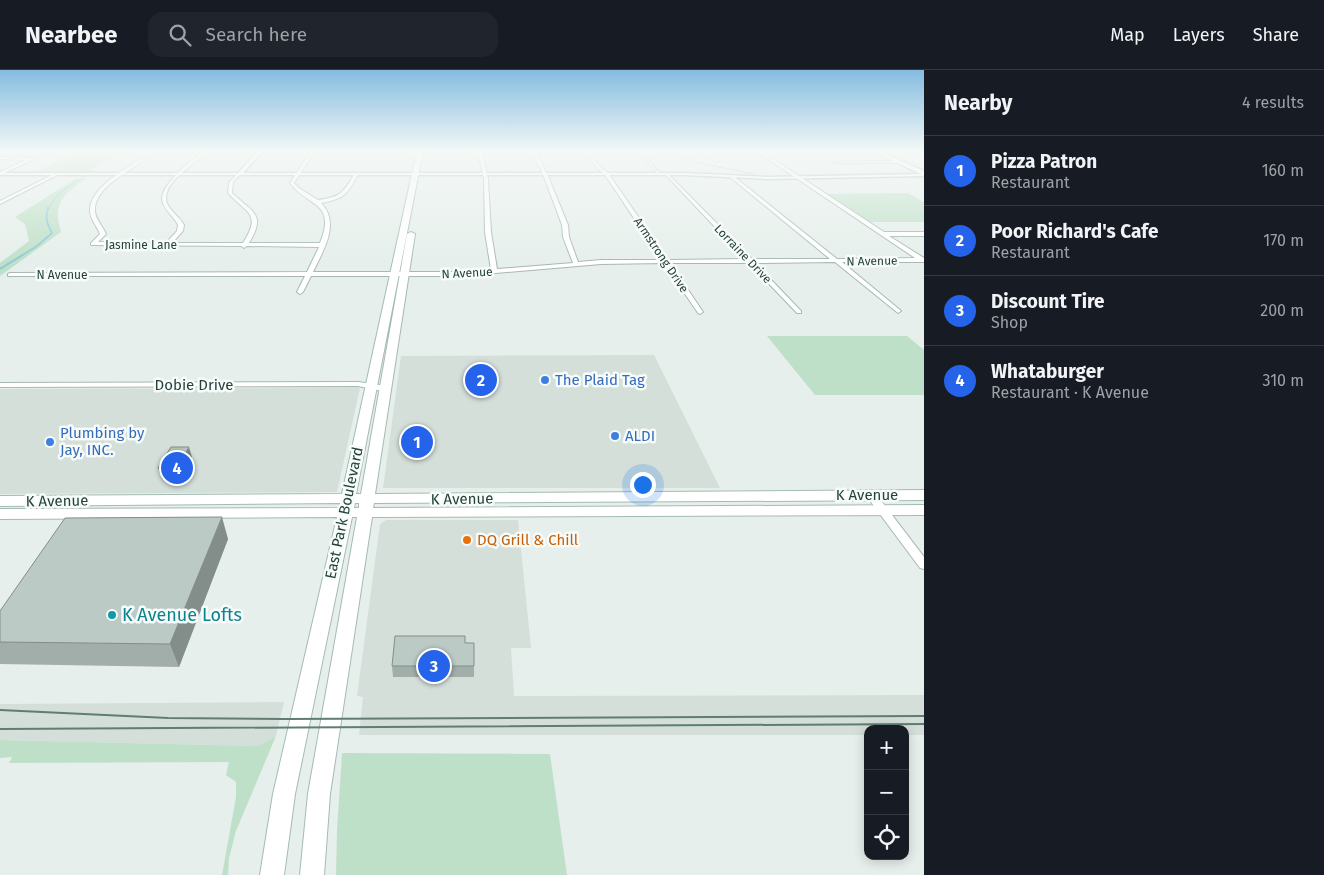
<!DOCTYPE html>
<meta charset="utf-8">
<style>
body{margin:0;font-family:"Fira Sans",sans-serif;background:#20242c;color:#f1f3f6}
.controls{position:absolute;right:15px;bottom:15px;display:grid;overflow:hidden;border-radius:10px;box-shadow:0 2px 12px #0003}
.controls button{width:45px;height:45px;display:grid;place-items:center;padding:0;border:0;border-bottom:1px solid #363941;background:#171b24;color:#f1f3f6;font:25px sans-serif}
.you{position:absolute;left:642px;top:414px;width:18px;height:18px;margin:-12px;border:4px solid #fff;border-radius:50%;background:#1a73e8;box-shadow:0 0 0 8px #1a73e833}
.badge{display:grid;place-items:center;width:32px;height:32px;border-radius:50%;background:#2563eb;color:#fff;font-size:16px;font-weight:700}
.pin{position:absolute;translate:-50% -50%;border:2px solid #fff;box-shadow:0 1px 5px #0006}
.list{margin:0;padding:0;list-style:none}
h2{display:flex;justify-content:space-between;align-items:center;height:65px;margin:0;padding:0 20px;font-size:21px}
h2 small{font-size:16px;font-weight:400;color:#9ea1a6}
.list li{display:grid;grid-template-columns:32px 1fr auto;gap:15px;align-items:center;box-sizing:border-box;height:70px;padding:0 20px;border-top:1px solid #363941}
.list b{display:block;font-size:19px;white-space:nowrap}
.list p{margin:0;font-size:16px;white-space:nowrap;color:#9ea1a6}
.list em{font-size:16px;font-style:normal;color:#9ea1a6}
.icon{flex:none;width:28px;height:28px;fill:none;stroke:currentColor;stroke-width:2;stroke-linecap:round;stroke-linejoin:round}
.map{position:relative;flex:none;width:924px;height:805px;overflow:hidden}
header{display:flex;align-items:center;gap:30px;box-sizing:border-box;height:70px;padding:0 25px;background:#171b24;border-bottom:1px solid #363941}
header strong{font-size:24px}
nav{display:flex;gap:28px;margin-inline-start:auto;font-size:18px}
.search{width:350px;height:45px;background:#20242c;display:flex;align-items:center;gap:12px;box-sizing:border-box;padding:0 18px;border-radius:15px;color:#9ea1a6;font-size:19px}
main{display:flex}
aside{flex:1;background:#171b24}
.map>svg:first-child{display:block}
.built{fill:#d4dfda}
.green{fill:#bfe0c8}
.lines{fill:none;stroke-linecap:round;stroke-linejoin:round}
.stream-far1{stroke:#8ec9d4;stroke-width:1}
.stream{stroke:#8ec9d4;stroke-width:2}
.minor-casing{stroke:#a8b8b2;stroke-width:2}
.tertiary-casing{stroke:#a8b8b2;stroke-width:3}
.secondary-casing{stroke:#a4bbb3;stroke-width:2}
.minor{fill:#fff;fill-rule:evenodd}
.tertiary{fill:#fff;fill-rule:evenodd}
.secondary{fill:#fff;fill-rule:evenodd}
.tram{stroke:#5f7d75;stroke-width:2}
.wall{fill:#a1aea9}
.shaded-wall{fill:#838d89}
.building{fill:#bbcac4;stroke:#838d89}
.shop-dot{fill:#3f7fe0;stroke:#f7fbf9;stroke-width:2}
.food-dot{fill:#e8710a;stroke:#f7fbf9;stroke-width:2}
.culture-dot{fill:#0f9aa8;stroke:#f7fbf9;stroke-width:2}
.labels{text-anchor:middle;stroke-width:5;stroke-linejoin:round;paint-order:stroke}
.far-street-label{font-size:12px;fill:#24423a;stroke:#f7fbf9}
.shop-label{font-size:15px;fill:#366cbe;stroke:#f7fbf9;text-anchor:start}
.street-label{font-size:15px;fill:#24423a;stroke:#f7fbf9}
.food-label{font-size:15px;fill:#c56008;stroke:#f7fbf9;text-anchor:start}
.near-culture-label{font-size:18px;fill:#0d838f;stroke:#f7fbf9;text-anchor:start}
</style>
<header>
<strong>Nearbee</strong>
<div class="search"><svg class="icon" aria-label="search" viewBox="0 0 24 24"><circle cx="10" cy="10" r="6"/><path d="M15 15l6 6"/></svg>Search here</div>
<nav><a>Map</a><a>Layers</a><a>Share</a></nav>
</header>
<main>
<div class="map">
<svg width="924" height="805" viewBox="0 0 924 805">
<rect width="100%" height="100%" fill="#e6efeb"/>
<g class="built">
<polygon points="654,285 720,418 383,418 401,286"/>
<polygon points="360,318 337,422 0,424 0,319"/>
<polygon points="386,450 518,450 531,578 511,578 514,626 924,625 924,665 905,665 905,659 868,659 868,665 359,665 363,627 357,626 380,454"/>
<polygon points="284,632 276,666 258,676 0,670 0,634"/>
</g>
<g class="green">
<polygon points="78,81 109,81 113,87 90,101 98,101 96,103 35,103"/>
<path d="M75 109H86C63 124 52 134 61 162L0 206V193L29 171 25 154 15 147Z"/>
<polygon points="908,123 924,132 924,152 867,152 823,124"/>
<polygon points="767,266 907,266 924,280 924,325 815,325"/>
<polygon points="276,666 236,761 229,788 228,805 222,805 236,727 236,712 226,705 229,692 9,693 12,687 0,688 0,670 258,676"/>
<polygon points="342,683 550,684 567,805 336,805 337,761"/>
</g>
<g class="lines">
<g class="stream-far1">
<polyline points="672,81 699,93 754,104"/>
<polyline points="88,102 74,96 76,93 103,85 99,81"/>
<path d="M48 140C54 123 73 114 87 105"/>
</g>
<path class="stream" d="M0 199 37 176 52 163C47 154 45 148 48 138"/>
<g class="minor-casing">
<g id="minor">
<polygon points="45,81 51,81 0,105 0,102 26,90 0,89 0,87 30,88"/>
<path d="M154 81H159C141 94 95 115 95 139 94 148 103 156 106 164L98 172 166 173 177 161 178 155C174 146 163 140 162 129 161 115 197 81 210 81 197 92 160 113 167 133 170 141 180 147 184 155L183 161 172 173H243C262 143 247 144 228 123L229 112 239 103 241 104 233 112 232 123C252 142 267 144 249 173H320C337 131 307 137 290 113L311 81H315L294 113 299 118 318 130C341 127 343 123 355 103L358 104C348 124 344 129 321 133 341 153 323 181 313 202H460L491 200 485 162 484 109 478 81H482L488 109 491 162 497 199 573 193 563 167 562 155 543 104 531 81H535L547 104 568 155 569 167 578 192 601 190H662L605 105 597 98 585 81H589L599 96 608 103 668 190 745 189 666 105 667 103 752 189H830L730 107 732 105 837 189 915 188 756 81H761L884 162H924V166H889L924 188V192H842L900 240 901 241 898 243 835 192 755 193 801 241V243H797L749 193H670L703 242 700 244 698 243 664 193 601 194 460 206H311L303 222 300 224 297 222 305 206H8V204L10 203 307 202 319 177 247 176 244 178 241 176 91 175V173L100 164C97 156 89 148 90 139 91 115 135 93 154 81Z"/>
<polygon points="703,81 708,81 719,91 716,92"/>
<polygon points="641,84 643,84 661,105 659,105"/>
<polygon points="900,91 901,93 832,93 834,92"/>
<polygon points="56,103 59,104 0,134 0,131"/>
<polygon points="358,312 387,316 391,319 387,322 358,316 0,317 0,313"/>
<polygon points="872,423 876,424 924,487 924,499 920,498 868,428 867,426"/>
</g>
</g>
<g class="tertiary-casing">
<polygon id="tertiary" points="258,81 263,81 243,103 684,103 767,107 921,104 872,81 878,81 924,101 924,106 767,109 684,105 0,105 0,103 238,103"/>
</g>
<g class="secondary-casing">
<path id="secondary" d="M417 81H423L356 424H361L407 164 411 162 415 164 375 424 924 420V430L374 433 373 438 924 435V445L372 447 330 724 324 805H300L308 724 357 447H352L295 724 284 805H260L273 724 337 447 0 449V439L339 438 340 433 0 436V426L342 424ZM355 433H359V438H354Z"/>
</g>
<use href="#minor" class="minor"/>
<use href="#tertiary" class="tertiary"/>
<use href="#secondary" class="secondary"/>
<g class="tram">
<polyline points="0,640 168,648 285,649 924,646"/>
<polyline points="0,659 924,654"/>
</g>
</g>
<g class="wall">
<polygon points="192,387 180,409 162,409 158,398"/>
<polygon points="228,469 179,597 0,594 0,541"/>
<polygon points="465,573 474,596 474,607 393,607 392,596"/>
</g>
<g class="shaded-wall">
<polygon points="189,377 192,387 180,409 177,398"/>
<polygon points="222,447 228,469 179,597 170,574"/>
</g>
<g class="building">
<polygon points="171,377 189,377 177,398 158,398"/>
<polygon points="222,447 170,574 0,572 0,541 65,448"/>
<polygon points="395,566 465,566 465,573 474,573 474,596 392,596"/>
</g>
<linearGradient id="sky" x2="0" y2="1"><stop stop-color="#84bce0"/><stop offset="0.42" stop-color="#f4f8f6"/><stop offset="1" stop-color="#f4f8f6" stop-opacity="0"/></linearGradient>
<rect width="924" height="194" fill="url(#sky)"/>
<g class="shop-dot">
<circle cx="545" cy="310" r="5"/>
<circle cx="615" cy="366" r="5"/>
<circle cx="50" cy="372" r="5"/>
</g>
<circle class="food-dot" cx="467" cy="470" r="5"/>
<circle class="culture-dot" cx="112" cy="545" r="5"/>
<g class="labels">
<g class="far-street-label">
<text x="141" y="179">Jasmine Lane</text>
<text transform="translate(743 184) rotate(46)" y="4">Lorraine Drive</text>
<text transform="translate(661 185) rotate(56)" y="4">Armstrong Drive</text>
<text transform="translate(872 191) rotate(-1)" y="4">N Avenue</text>
<text transform="translate(467 203) rotate(-3)" y="4">N Avenue</text>
<text x="62" y="209">N Avenue</text>
</g>
<g class="shop-label">
<text x="555" y="315">The Plaid Tag</text>
<text x="60" y="368">Plumbing by<tspan x="60" dy="17">Jay, INC.</tspan></text>
<text x="625" y="371">ALDI</text>
</g>
<g class="street-label">
<text x="194" y="320">Dobie Drive</text>
<text x="867" y="430">K Avenue</text>
<text transform="translate(462 429) rotate(-1)" y="5">K Avenue</text>
<text transform="translate(57 431) rotate(-1)" y="5">K Avenue</text>
<text transform="translate(344 443) rotate(-78)" y="5">East Park Boulevard</text>
</g>
<g class="food-label">
<text x="477" y="475">DQ Grill &amp; Chill</text>
</g>
<g class="near-culture-label">
<text x="122" y="551">K Avenue Lofts</text>
</g>
</g>
</svg>
<div class="controls">
<button>+</button>
<button>−</button>
<button><svg class="icon" aria-label="locate" viewBox="0 0 24 24"><circle cx="12" cy="12" r="6"/><path d="M12 2v4M12 18v4M2 12h4M18 12h4"/></svg></button>
</div>
<div class="you"></div>
<div class="pin badge" style="left:417px;top:372px">1</div>
<div class="pin badge" style="left:481px;top:310px">2</div>
<div class="pin badge" style="left:434px;top:596px">3</div>
<div class="pin badge" style="left:177px;top:398px">4</div>
</div>
<aside>
<h2>Nearby<small>4 results</small></h2>
<ul class="list">
<li><span class="badge">1</span><div><b>Pizza Patron</b><p>Restaurant</p></div><em>160 m</em></li>
<li><span class="badge">2</span><div><b>Poor Richard's Cafe</b><p>Restaurant</p></div><em>170 m</em></li>
<li><span class="badge">3</span><div><b>Discount Tire</b><p>Shop</p></div><em>200 m</em></li>
<li><span class="badge">4</span><div><b>Whataburger</b><p>Restaurant · K Avenue</p></div><em>310 m</em></li>
</ul>
</aside>
</main>
